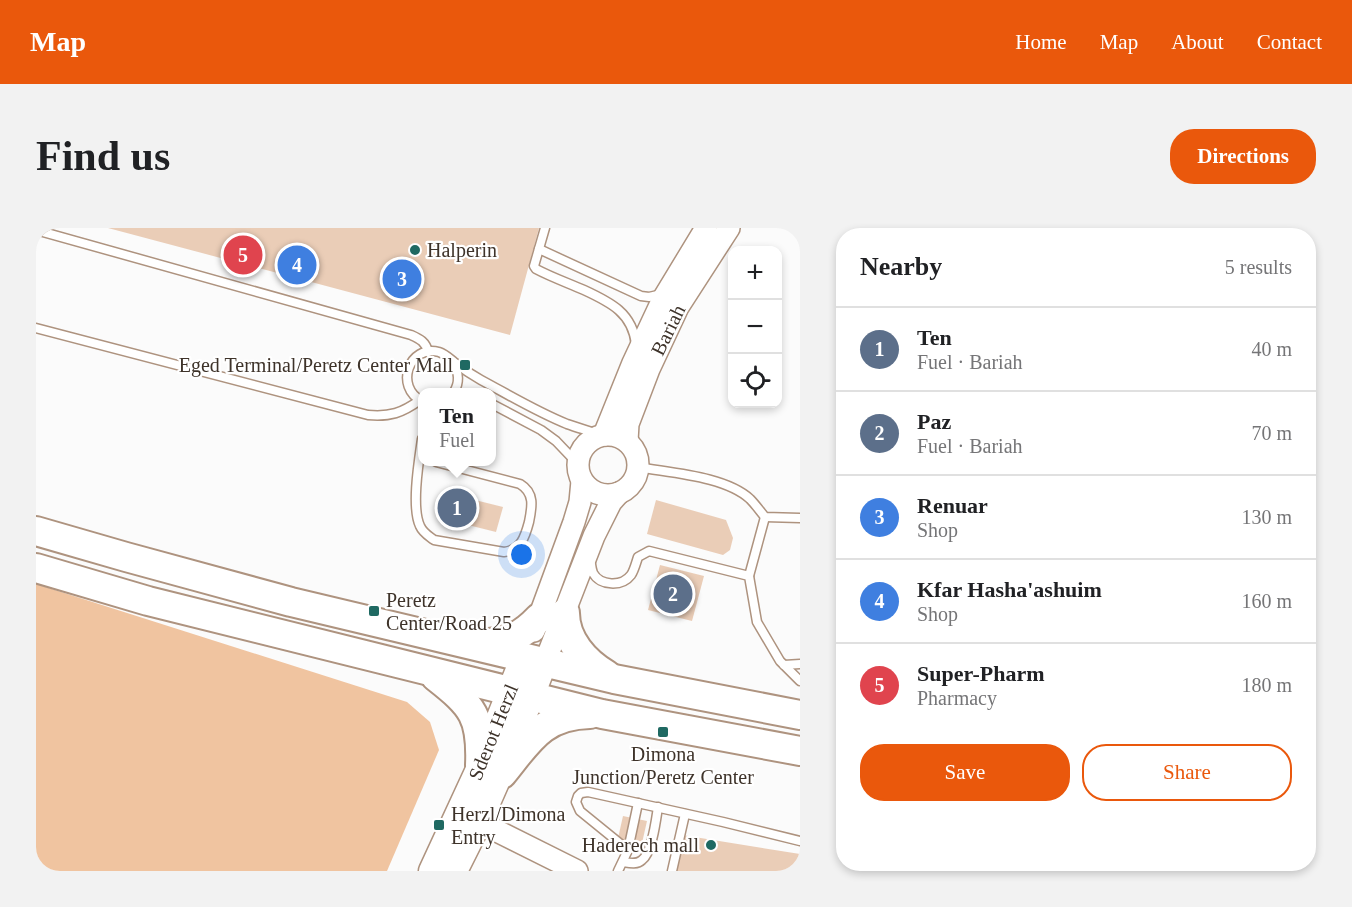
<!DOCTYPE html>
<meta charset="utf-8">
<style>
body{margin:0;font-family:Georgia,serif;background:#f2f2f2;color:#202124}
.controls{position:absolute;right:18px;top:18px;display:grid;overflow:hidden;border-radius:12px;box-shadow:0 3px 9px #0003}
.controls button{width:54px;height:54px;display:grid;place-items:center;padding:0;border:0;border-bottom:2px solid #e0e0e0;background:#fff;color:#202124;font:30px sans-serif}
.you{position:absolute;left:486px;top:327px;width:21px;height:21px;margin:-15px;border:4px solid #fff;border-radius:50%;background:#1a73e8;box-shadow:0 0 0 9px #1a73e833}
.badge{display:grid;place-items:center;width:39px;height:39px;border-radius:50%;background:#ea580c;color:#fff;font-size:20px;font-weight:700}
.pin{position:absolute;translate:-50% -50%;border:3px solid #fff;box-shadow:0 2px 6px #0006}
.popup{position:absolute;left:382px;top:160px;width:78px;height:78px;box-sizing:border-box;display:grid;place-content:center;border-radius:12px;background:#fff;filter:drop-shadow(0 2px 4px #0005);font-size:20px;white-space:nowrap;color:#757577}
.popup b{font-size:22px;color:#202124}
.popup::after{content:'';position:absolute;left:50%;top:100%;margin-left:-12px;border:12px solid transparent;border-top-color:#fff}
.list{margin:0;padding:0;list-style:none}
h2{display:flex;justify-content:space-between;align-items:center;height:78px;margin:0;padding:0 24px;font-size:26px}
h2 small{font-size:20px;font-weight:400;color:#757577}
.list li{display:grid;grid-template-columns:39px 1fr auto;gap:18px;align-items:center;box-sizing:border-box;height:84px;padding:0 24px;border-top:2px solid #e0e0e0}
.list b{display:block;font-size:22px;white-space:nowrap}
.list p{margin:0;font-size:20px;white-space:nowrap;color:#757577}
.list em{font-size:20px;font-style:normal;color:#757577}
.actions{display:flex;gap:12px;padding:18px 24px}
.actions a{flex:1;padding:14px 0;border:2px solid #ea580c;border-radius:24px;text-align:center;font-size:21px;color:#ea580c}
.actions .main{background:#ea580c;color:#fff}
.icon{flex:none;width:33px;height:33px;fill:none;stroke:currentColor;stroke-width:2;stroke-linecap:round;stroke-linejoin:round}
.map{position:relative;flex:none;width:764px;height:643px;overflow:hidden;border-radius:24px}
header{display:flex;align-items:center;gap:36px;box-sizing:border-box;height:84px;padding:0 30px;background:#ea580c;color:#fff}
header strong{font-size:28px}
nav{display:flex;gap:33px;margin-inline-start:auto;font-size:21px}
.intro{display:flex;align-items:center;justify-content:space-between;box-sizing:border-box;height:144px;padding:0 36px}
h1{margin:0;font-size:42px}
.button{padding:15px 27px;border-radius:24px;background:#ea580c;color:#fff;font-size:21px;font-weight:700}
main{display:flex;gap:36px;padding:0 36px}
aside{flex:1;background:#fff;border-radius:24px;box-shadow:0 3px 9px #0003}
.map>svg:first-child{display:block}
.green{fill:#f0c4a0}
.building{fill:#eacdb7}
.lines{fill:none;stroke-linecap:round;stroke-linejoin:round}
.service-casing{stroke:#ae937f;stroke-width:11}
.tertiary-casing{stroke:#ae937f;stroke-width:24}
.secondary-casing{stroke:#ae937f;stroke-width:27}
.trunk-casing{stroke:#ae937f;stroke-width:32}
.service{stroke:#fff;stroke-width:8}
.tertiary{stroke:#fff;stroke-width:21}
.secondary{stroke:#fff;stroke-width:24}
.trunk{stroke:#fff;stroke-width:28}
.poi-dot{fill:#1f6962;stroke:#fff;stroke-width:2}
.labels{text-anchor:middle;stroke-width:4.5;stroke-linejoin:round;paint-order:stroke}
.poi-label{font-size:20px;fill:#3e332a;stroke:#fff;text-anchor:start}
.street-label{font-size:20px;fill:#3e332a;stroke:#fff}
</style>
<header>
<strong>Map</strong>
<nav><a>Home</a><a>Map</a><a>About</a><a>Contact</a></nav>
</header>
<div class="intro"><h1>Find us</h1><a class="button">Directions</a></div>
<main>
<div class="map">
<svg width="764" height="643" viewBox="0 0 764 643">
<rect width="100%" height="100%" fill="#fbfbfb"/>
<polygon class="green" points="0,356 371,474 394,494 403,522 351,643 0,643"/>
<g class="building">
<polygon points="72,0 503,0 474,107"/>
<polygon points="407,264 467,279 460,304 400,289"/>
<polygon points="620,272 690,292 697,310 694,322 687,327 611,306"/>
<polygon points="624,337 668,348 656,393 612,382"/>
<polygon points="587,588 611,593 604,624 580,619"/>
<polygon points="646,607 764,626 762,643 640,643"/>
</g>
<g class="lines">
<g class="service-casing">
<g id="service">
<path d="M509 0 498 38 500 41C515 49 532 55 548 62 574 74 597 85 600 117"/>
<path d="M0 2 375 107C384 111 390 114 392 124"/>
<polyline points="503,21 605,68 613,69 626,66"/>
<path d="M0 100 332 187C354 189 366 185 384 172"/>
<path d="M417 134C423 145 424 154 418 164"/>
<path d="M386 173C358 159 373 116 403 124 409 126 413 130 418 134 427 141 436 147 445 152 473 167 501 184 531 196 542 200 554 203 565 207"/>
<polyline points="456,176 505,202 520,213 541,235"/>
<path d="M386 211C383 232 375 279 384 298 387 305 393 308 398 312L468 324C485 322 489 309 493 294 496 279 499 265 484 256L400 234"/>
<path d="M602 239C634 245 689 248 714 271 719 276 724 283 729 289L764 290"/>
<path d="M554 330C555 335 555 340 557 345 564 358 586 359 595 347 598 343 600 335 602 329L613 323 713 348 721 394 744 433 764 453"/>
<polyline points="713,348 729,289"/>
<polyline points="748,437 764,436"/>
<polyline points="592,622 544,583 540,574 542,568 545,565 552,564 687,594 764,613"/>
<path d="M587 634C593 635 601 637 606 632 616 625 620 592 622 579"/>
<polyline points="582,643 592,622 602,575"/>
<polyline points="636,643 649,586"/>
</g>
</g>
<g class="tertiary-casing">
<g id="tertiary">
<circle cx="572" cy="237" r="30"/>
<polyline points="568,207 597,135 627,71 670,0"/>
<polyline points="591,213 592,196 613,141 642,79 693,0"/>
<polyline points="498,403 538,294 544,274 546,253"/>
<polyline points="509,434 558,308 575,274 583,265"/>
<polyline points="429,587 541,643"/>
</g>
</g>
<g class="secondary-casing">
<g id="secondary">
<polyline points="395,643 444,537 487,429"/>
<path d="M419 643C454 576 482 505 509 434"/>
</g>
</g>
<g class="trunk-casing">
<g id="trunk">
<polyline points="0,303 90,329 255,374 578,451 764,487"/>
<polyline points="0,340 112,373 566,486 764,523"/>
<path d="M529 385C529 412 549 434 571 447"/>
<path d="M444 416C472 413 483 411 503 390"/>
<path d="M400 449C437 478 446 489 444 537"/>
<path d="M466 546C493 513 506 487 554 486"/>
</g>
</g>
<use href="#service" class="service"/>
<use href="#tertiary" class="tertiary"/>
<use href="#secondary" class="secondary"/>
<use href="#trunk" class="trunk"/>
</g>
<g class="poi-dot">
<circle cx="379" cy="22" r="6"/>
<rect x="423" y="131" width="12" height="12" rx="3"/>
<rect x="332" y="377" width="12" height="12" rx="3"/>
<rect x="621" y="498" width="12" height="12" rx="3"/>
<rect x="397" y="591" width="12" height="12" rx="3"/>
<circle cx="675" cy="617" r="6"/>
</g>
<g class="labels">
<g class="poi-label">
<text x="391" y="29">Halperin</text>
<text x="417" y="144" text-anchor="end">Eged Terminal/Peretz Center Mall</text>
<text x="350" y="379">Peretz<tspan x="350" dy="23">Center/Road 25</tspan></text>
<text x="627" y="533" text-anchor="middle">Dimona<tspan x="627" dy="23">Junction/Peretz Center</tspan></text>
<text x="415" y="593">Herzl/Dimona<tspan x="415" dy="23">Entry</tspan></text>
<text x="663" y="624" text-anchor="end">Haderech mall</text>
</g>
<g class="street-label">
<text transform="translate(632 102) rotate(-64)" y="7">Bariah</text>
<text transform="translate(457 504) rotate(-68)" y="7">Sderot Herzl</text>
</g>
</g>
</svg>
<div class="controls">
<button>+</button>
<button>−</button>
<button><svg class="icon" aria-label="locate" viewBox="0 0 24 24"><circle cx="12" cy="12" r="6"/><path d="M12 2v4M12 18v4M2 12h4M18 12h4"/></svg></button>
</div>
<div class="you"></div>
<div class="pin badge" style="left:421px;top:280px;background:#5c6f8a">1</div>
<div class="popup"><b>Ten</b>Fuel</div>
<div class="pin badge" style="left:637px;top:366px;background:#5c6f8a">2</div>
<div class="pin badge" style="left:366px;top:51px;background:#3f7fe0">3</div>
<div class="pin badge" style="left:261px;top:37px;background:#3f7fe0">4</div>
<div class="pin badge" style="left:207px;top:27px;background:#e0444e">5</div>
</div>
<aside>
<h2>Nearby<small>5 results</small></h2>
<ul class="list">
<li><span class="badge" style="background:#5c6f8a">1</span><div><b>Ten</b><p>Fuel · Bariah</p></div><em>40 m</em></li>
<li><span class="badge" style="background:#5c6f8a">2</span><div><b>Paz</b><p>Fuel · Bariah</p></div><em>70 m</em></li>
<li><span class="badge" style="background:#3f7fe0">3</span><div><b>Renuar</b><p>Shop</p></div><em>130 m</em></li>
<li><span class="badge" style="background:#3f7fe0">4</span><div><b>Kfar Hasha'ashuim</b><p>Shop</p></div><em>160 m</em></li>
<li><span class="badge" style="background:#e0444e">5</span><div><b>Super-Pharm</b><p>Pharmacy</p></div><em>180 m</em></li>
</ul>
<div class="actions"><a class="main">Save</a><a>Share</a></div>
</aside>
</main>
